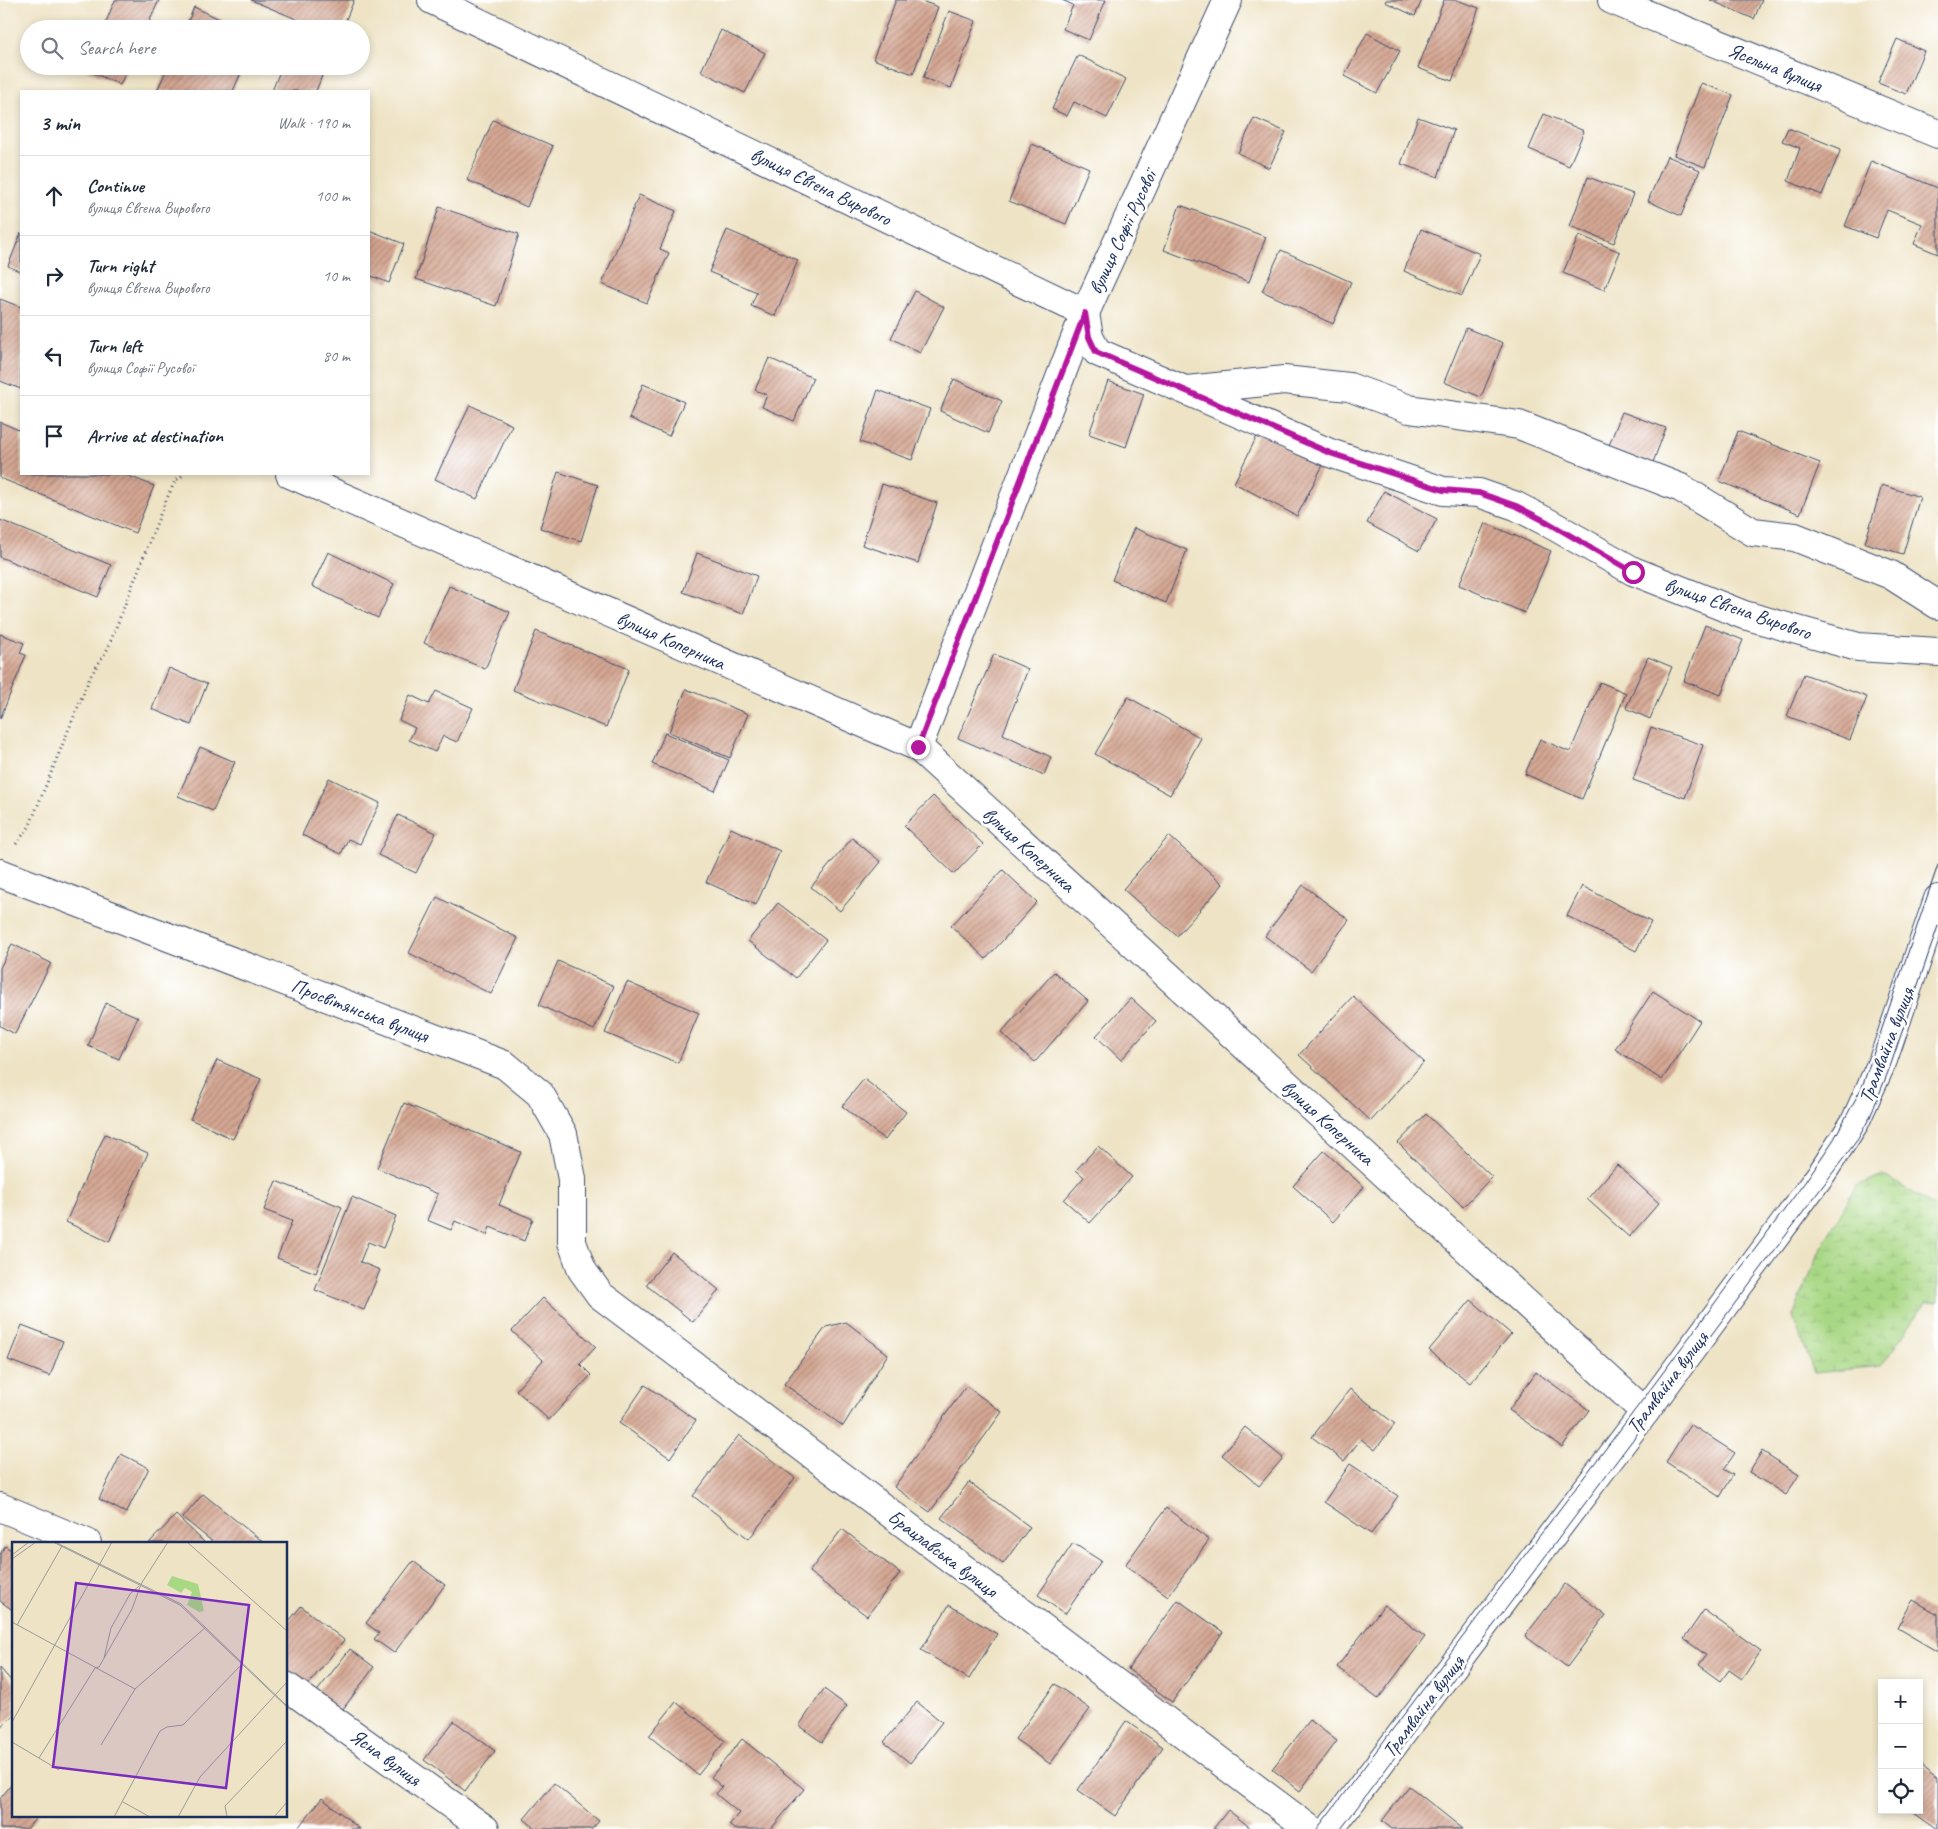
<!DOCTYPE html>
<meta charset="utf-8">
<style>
body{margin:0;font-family:Caveat,sans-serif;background:#f6f6f7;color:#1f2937}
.controls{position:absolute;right:15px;bottom:15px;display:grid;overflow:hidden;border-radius:0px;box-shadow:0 2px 8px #0003}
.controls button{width:45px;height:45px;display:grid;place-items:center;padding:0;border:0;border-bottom:1px solid #e0e1e3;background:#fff;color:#1f2937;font:25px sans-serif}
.stop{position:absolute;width:15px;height:15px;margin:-11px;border:4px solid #b5179e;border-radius:50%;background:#fff}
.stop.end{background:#b5179e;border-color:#fff;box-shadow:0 1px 5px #0008}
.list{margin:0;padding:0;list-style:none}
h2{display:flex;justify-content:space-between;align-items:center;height:65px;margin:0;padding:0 20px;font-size:21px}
h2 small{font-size:16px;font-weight:400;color:#747a83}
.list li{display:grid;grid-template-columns:32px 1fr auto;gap:15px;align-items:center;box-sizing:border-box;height:80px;padding:0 20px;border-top:1px solid #e0e1e3}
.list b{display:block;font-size:19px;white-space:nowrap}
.list p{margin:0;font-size:16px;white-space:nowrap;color:#747a83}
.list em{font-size:16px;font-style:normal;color:#747a83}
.icon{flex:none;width:28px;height:28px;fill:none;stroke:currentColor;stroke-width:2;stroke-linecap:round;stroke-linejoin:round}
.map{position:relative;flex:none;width:1938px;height:1829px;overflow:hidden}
.search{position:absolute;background:#fff;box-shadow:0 2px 8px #0003;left:20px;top:20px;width:350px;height:55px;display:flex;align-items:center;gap:12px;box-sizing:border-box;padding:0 18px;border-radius:28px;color:#747a83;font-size:19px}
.panel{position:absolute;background:#fff;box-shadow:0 2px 8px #0003;left:20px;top:90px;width:350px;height:385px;border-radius:0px}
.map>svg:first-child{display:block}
.wetland{fill:url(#wetland-marsh);stroke:#628472}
.building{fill:url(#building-hatch)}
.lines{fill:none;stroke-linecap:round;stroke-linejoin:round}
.minor-casing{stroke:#3b4a6d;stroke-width:30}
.path{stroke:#3b4a6d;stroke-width:3;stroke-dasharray:1 4;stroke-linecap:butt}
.minor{stroke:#fff;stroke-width:28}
.tram{stroke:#1b2f5e;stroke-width:1}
.route{stroke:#b5179e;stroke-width:6}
.labels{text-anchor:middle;stroke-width:5;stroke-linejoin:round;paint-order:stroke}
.street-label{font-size:20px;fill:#1b2f5e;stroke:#fff}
.inset-road{fill:none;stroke:#9a9b9c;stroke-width:1}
.view{fill:#7b2cbf;fill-opacity:0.15;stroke:#7b2cbf;stroke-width:2.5}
.inset-edge{fill:none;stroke:#1b2f5e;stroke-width:2.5}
</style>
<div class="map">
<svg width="1938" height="1829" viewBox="0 0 1938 1829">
<defs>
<pattern id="wetland-marsh" width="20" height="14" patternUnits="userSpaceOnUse" patternTransform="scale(1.25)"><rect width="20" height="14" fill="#a9d885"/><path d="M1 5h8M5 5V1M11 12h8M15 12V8" fill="none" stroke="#91ba75"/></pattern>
<pattern id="building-hatch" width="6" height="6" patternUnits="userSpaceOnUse" patternTransform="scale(1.25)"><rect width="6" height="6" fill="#d5a793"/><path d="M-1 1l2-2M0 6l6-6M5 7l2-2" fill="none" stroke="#ac887b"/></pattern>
</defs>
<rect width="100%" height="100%" fill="#fff"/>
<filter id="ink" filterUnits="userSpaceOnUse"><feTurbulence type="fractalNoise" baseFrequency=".02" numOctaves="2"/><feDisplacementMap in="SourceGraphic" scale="10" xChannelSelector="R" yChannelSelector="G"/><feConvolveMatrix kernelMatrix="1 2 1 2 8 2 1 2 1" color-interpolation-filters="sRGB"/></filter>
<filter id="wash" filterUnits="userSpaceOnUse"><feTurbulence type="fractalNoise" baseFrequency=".0096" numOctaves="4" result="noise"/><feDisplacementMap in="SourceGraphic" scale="20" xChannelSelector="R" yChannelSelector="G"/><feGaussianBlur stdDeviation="1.12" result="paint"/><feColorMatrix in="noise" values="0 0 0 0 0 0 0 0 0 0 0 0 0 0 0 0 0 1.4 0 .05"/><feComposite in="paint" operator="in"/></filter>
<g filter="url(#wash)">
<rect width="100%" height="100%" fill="#eee3c5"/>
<polygon class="wetland" points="1883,1175 1938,1208 1938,1302 1926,1303 1881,1366 1814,1373 1793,1316 1821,1248 1856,1186"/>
<g id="blocks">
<g class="building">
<polygon points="115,0 159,0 146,29 103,29"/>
<polygon points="251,0 354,0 342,29 298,29 301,21"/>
<polygon points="896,0 919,0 938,7 913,74 873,59"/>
<polygon points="1062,0 1106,0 1089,40 1063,29 1073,5"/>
<polygon points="1386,0 1422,0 1415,16 1385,2"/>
<polygon points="1444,0 1457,0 1479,8 1452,81 1418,68"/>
<polygon points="1710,0 1762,0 1754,19"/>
<polygon points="194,7 241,29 185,29"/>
<polygon points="949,11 976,21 951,88 923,78"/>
<polygon points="721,30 765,53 745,93 701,71"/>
<polygon points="1367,33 1400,51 1377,93 1344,76"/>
<polygon points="1897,39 1924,51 1906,94 1878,83"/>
<polygon points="1078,55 1126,79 1107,118 1074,102 1067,116 1052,109"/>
<polygon points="86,66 129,66 120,85 85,69"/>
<polygon points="168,66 244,66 233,91 157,91"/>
<polygon points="282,66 326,66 316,91 272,91"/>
<polygon points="1701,83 1733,95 1705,167 1674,155"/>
<polygon points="1544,114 1584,131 1569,166 1529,149"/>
<polygon points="1418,117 1454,130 1438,177 1401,164"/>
<polygon points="1254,118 1286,132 1269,168 1238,153"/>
<polygon points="493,120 553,146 527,207 467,180"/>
<polygon points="1788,128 1841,149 1822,195 1788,181 1800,148 1782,141"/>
<polygon points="1032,144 1089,168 1066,224 1009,201"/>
<polygon points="1667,156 1700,170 1681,216 1648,201"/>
<polygon points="1871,161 1938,188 1938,254 1914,244 1922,224 1887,210 1876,238 1845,226"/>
<polygon points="1588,177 1633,194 1614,243 1570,226"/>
<polygon points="639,195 676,211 660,249 669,253 647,303 602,284"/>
<polygon points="1180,205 1266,237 1249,282 1164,250"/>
<polygon points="439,207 519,234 496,306 416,279"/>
<polygon points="1421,229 1480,254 1462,296 1404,271"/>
<polygon points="369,230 404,244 389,283 369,275"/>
<polygon points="727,230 798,260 775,316 751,306 757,292 709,272"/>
<polygon points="21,233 21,272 8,266"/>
<polygon points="1579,235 1620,252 1604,290 1563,273"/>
<polygon points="1281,250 1351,282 1333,324 1262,291"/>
<polygon points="915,291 944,307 920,353 891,338"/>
<polygon points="0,299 21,307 21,389 0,381"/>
<polygon points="1466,328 1503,343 1481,397 1444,382"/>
<polygon points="769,358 813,378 794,421 762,407 767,395 755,390"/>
<polygon points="954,379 1002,401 988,433 940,411"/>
<polygon points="1108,381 1144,394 1126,447 1089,434"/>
<polygon points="643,384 684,402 669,436 629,418"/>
<polygon points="878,390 930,409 912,460 860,442"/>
<polygon points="470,405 512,425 477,499 435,479"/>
<polygon points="1622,412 1666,428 1650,470 1606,453"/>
<polygon points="0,422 21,431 21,474 124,474 154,486 135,533 0,478"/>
<polygon points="1738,431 1820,463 1800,514 1719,481"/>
<polygon points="1259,432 1323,465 1297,516 1234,483"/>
<polygon points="558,472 598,485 581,541 540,528"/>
<polygon points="882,484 937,503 918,563 862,545"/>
<polygon points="1882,485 1920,497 1903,554 1865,543"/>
<polygon points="1384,491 1437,519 1419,551 1367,523"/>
<polygon points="0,520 111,565 98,597 0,557"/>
<polygon points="1485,523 1551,551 1525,613 1459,585"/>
<polygon points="1134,528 1187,550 1166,603 1112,580"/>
<polygon points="328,552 394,584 378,618 312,586"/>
<polygon points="697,553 757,576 743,614 683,592"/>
<polygon points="449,586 510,612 485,669 424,643"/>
<polygon points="1705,625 1743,640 1721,695 1684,681"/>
<polygon points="536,631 629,669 606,727 513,690"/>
<polygon points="0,634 24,643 20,653 26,655 0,719"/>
<polygon points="994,654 1028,669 1003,734 1051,757 1044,775 958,738"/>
<polygon points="1648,657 1672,667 1650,719 1626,708"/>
<polygon points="169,668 207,684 191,725 152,709"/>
<polygon points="1804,674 1867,697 1850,740 1787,716"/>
<polygon points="1600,682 1626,693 1582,799 1525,774 1540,739 1570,752"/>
<polygon points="686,689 748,714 730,758 669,732"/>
<polygon points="436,691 473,708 457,742 443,736 435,752 409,740 415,728 399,720 410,695 429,704"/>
<polygon points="1128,697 1201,738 1170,795 1095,754"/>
<polygon points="1651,727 1703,745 1685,798 1633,780"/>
<polygon points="665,733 729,760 715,791 652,764"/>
<polygon points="200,747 235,762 213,811 178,796"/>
<polygon points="329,778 380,803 360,844 348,839 341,854 302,835"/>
<polygon points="933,796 983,844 954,874 904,826"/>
<polygon points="398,815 436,833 416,873 378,855"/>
<polygon points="731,828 780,851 756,905 706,882"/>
<polygon points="1169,836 1223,884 1177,936 1123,889"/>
<polygon points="852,838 881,862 840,911 811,887"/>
<polygon points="1003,870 1037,902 986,959 951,926"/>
<polygon points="1303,885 1349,920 1311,971 1265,936"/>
<polygon points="1582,886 1651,922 1636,951 1567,916"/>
<polygon points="437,897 518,938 491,994 409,953"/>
<polygon points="778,903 826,940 796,978 748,941"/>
<polygon points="12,944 51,963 15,1034 0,1026 0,968"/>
<polygon points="558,961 614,986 594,1030 539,1005"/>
<polygon points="1054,972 1088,1001 1035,1062 1001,1033"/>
<polygon points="627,982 699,1013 678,1063 605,1033"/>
<polygon points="1653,991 1700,1021 1662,1080 1615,1049"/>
<polygon points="1353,996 1424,1062 1371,1121 1299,1055"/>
<polygon points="1131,998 1156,1021 1121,1060 1096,1036"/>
<polygon points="106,1003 138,1017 119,1059 88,1046"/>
<polygon points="217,1060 261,1079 233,1139 190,1119"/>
<polygon points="864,1079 906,1112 885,1140 842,1106"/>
<polygon points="404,1103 521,1152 499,1205 533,1219 524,1241 490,1227 487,1235 455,1221 451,1230 427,1220 438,1194 377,1168"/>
<polygon points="1426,1114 1492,1177 1463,1207 1398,1143"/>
<polygon points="105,1134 148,1153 109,1242 66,1222"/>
<polygon points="1098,1146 1132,1177 1090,1223 1064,1200 1084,1177 1076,1170"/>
<polygon points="1324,1151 1364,1187 1333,1222 1293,1186"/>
<polygon points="1617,1165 1659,1203 1629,1237 1587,1199"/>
<polygon points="276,1181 342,1207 316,1273 277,1258 292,1221 264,1210"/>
<polygon points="352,1197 396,1216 383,1248 368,1242 360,1262 380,1270 364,1310 315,1290"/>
<polygon points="672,1252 719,1290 693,1322 646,1285"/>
<polygon points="543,1298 596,1347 580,1364 591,1375 549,1420 516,1390 543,1360 512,1331"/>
<polygon points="1471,1300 1511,1334 1470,1383 1429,1350"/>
<polygon points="846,1322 888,1354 843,1426 784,1384 826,1327"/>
<polygon points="22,1325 63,1341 50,1376 8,1360"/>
<polygon points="1536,1372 1589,1410 1562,1447 1509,1410"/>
<polygon points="645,1385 696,1420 670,1458 619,1423"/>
<polygon points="966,1386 1002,1412 930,1512 894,1487"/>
<polygon points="1350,1389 1395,1424 1375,1450 1361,1439 1344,1461 1312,1437"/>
<polygon points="1690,1424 1735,1453 1724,1469 1733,1475 1720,1497 1666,1462"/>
<polygon points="1245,1427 1283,1458 1259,1486 1222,1455"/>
<polygon points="739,1435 795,1478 749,1539 693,1496"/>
<polygon points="1762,1451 1799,1475 1786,1495 1749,1472"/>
<polygon points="121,1454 149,1468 126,1513 99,1499"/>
<polygon points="1350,1464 1398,1496 1371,1534 1324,1502"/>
<polygon points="969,1482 1030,1527 1003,1564 941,1518"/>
<polygon points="203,1494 264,1543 214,1543 183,1518"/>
<polygon points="1166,1508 1209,1540 1168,1596 1125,1565"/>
<polygon points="176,1515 205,1543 149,1543"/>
<polygon points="842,1529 900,1573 867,1616 809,1572"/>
<polygon points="1073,1543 1101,1561 1065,1614 1038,1595"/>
<polygon points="5,1546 14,1552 14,1611 0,1601 0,1554"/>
<polygon points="413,1561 445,1585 394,1653 374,1639 379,1633 366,1623"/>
<polygon points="1565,1584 1606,1615 1567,1667 1525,1636"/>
<polygon points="1178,1600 1223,1632 1172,1702 1128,1669"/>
<polygon points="1913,1600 1938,1614 1938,1652 1897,1628"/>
<polygon points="949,1605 997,1634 969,1679 921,1650"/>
<polygon points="1384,1605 1425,1637 1378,1699 1337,1667"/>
<polygon points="301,1606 344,1640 307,1686 286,1670 286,1625"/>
<polygon points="1704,1610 1761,1651 1742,1679 1729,1670 1721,1681 1699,1665 1706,1655 1684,1639"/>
<polygon points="350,1649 374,1667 340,1713 315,1694"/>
<polygon points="0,1668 14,1684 14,1715 0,1727"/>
<polygon points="1055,1684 1090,1709 1050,1764 1015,1739"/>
<polygon points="824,1689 847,1706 822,1742 799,1726"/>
<polygon points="676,1702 725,1741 698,1775 649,1736"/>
<polygon points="917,1702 942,1722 910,1763 884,1742"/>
<polygon points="1310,1720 1337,1741 1300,1791 1272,1769"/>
<polygon points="454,1721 495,1751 465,1791 424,1760"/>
<polygon points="1126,1721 1163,1747 1115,1816 1078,1790"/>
<polygon points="742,1739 804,1789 771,1829 734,1829 729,1825 739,1813 716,1794 722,1787 711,1777"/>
<polygon points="1919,1763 1938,1777 1938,1829 1911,1810 1919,1810"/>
<polygon points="554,1783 599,1821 592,1829 536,1829 524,1819"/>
<polygon points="11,1785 14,1788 14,1815 38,1815 27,1829 0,1829 0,1799"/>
<polygon points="1409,1786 1463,1829 1392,1829 1382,1821"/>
<polygon points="322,1798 360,1829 297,1829"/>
<polygon points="1228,1810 1252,1829 1213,1829"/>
</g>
</g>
</g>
<g filter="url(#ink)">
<use href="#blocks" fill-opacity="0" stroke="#3b4a6d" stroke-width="1"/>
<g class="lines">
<g class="minor-casing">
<g id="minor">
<polyline points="432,0 1085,313 1089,337 1097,352 1330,453 1443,491 1479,493 1516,506 1547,522 1633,571 1744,615 1858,647 1938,652"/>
<polyline points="1612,0 1938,134"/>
<polyline points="1187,390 1284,380 1349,387 1409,409 1519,425 1681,488 1753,532 1795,537 1891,575 1938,605"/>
<polyline points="290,474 918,747 1645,1412"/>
<polyline points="918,747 1085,313 1228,0"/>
<polyline points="0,873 505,1065 540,1094 563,1134 572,1179 572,1242 582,1270 600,1295 1310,1829"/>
<polyline points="0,1507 87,1543"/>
<polyline points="286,1686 485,1829"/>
<polyline points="1330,1829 1645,1412 1822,1173 1855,1122 1883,1060 1938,899"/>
</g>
</g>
<polyline class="path" points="16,844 29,827 90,677 108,648 163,507 175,481 185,474"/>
<use href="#minor" class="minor"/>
<g class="tram">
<polyline points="1317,1829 1638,1406 1805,1182 1834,1139 1862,1087 1938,865"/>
<polyline points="1341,1829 1858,1139 1870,1117 1890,1067 1938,926"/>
</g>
</g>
</g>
<g class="lines" filter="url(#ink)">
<polyline class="route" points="918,747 1085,313 1089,337 1096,352 1330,453 1443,490 1479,493 1516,506 1547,522 1633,572"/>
</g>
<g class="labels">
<g class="street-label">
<text transform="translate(1775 67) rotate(22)" y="7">Ясельна вулиця</text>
<text transform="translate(821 186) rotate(26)" y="7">вулиця Євгена Вирового</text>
<text transform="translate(1122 232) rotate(-65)" y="7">вулиця Софії Русової</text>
<text transform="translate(1738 608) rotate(19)" y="7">вулиця Євгена Вирового</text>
<text transform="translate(671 640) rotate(24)" y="7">вулиця Коперника</text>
<text transform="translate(1029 849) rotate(42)" y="7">вулиця Коперника</text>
<text transform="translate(360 1010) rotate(21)" y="7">Просвітянська вулиця</text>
<text transform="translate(1886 1045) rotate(-69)" y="7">Трамвайна вулиця</text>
<text transform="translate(1328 1122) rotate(42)" y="7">вулиця Коперника</text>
<text transform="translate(1667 1382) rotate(-53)" y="7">Трамвайна вулиця</text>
<text transform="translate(943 1553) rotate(37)" y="7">Брацлавська вулиця</text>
<text transform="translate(1423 1706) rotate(-53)" y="7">Трамвайна вулиця</text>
<text transform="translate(386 1757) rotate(36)" y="7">Ясна вулиця</text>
</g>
</g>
<g transform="translate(12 1542)">
<rect width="275" height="275" fill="#eee3c5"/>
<path d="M160 34 186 42 192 69 187 70 175 63 180 50 173 46 169 51 155 43Z" fill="#a9d885"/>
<path class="inset-road" d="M41 0 168 63 275 165M43 0 169 62 275 164M175 0 275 89M0 13 17 0M0 17 24 0M0 80 123 147M5 83 50 4M92 116 99 86 118 52 127 44M0 180 100 0M0 200 47 228M89 203 123 147 194 85M27 216 83 126 87 125 120 67 129 42 156 0M111 260 138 275M102 275 148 189 155 185 171 183 231 121M166 275 188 235 275 140M215 275 213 264 275 199M262 275 275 260"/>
<path class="view" d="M64 41 237 63 214 246 41 225Z"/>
<rect width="275" height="275" class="inset-edge"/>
</g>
</svg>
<div class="controls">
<button>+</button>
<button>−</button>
<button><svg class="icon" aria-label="locate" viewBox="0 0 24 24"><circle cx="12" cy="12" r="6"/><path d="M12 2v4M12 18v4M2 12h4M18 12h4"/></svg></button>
</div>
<div class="stop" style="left:1633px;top:572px"></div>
<div class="stop end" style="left:918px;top:747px"></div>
<div class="search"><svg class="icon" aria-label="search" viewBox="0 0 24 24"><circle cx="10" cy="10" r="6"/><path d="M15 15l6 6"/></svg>Search here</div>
<section class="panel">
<h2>3 min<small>Walk · 190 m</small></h2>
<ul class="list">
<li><svg class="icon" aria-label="ahead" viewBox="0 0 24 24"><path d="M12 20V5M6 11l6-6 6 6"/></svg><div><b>Continue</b><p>вулиця Євгена Вирового</p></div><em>100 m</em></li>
<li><svg class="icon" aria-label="right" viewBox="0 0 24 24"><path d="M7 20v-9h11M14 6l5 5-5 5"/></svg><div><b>Turn right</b><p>вулиця Євгена Вирового</p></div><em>10 m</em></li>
<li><svg class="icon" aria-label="left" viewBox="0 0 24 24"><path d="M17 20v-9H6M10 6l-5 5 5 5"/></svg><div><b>Turn left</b><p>вулиця Софії Русової</p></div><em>80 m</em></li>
<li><svg class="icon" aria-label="arrive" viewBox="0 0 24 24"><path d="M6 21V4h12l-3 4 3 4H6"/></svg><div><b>Arrive at destination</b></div></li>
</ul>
</section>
</div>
